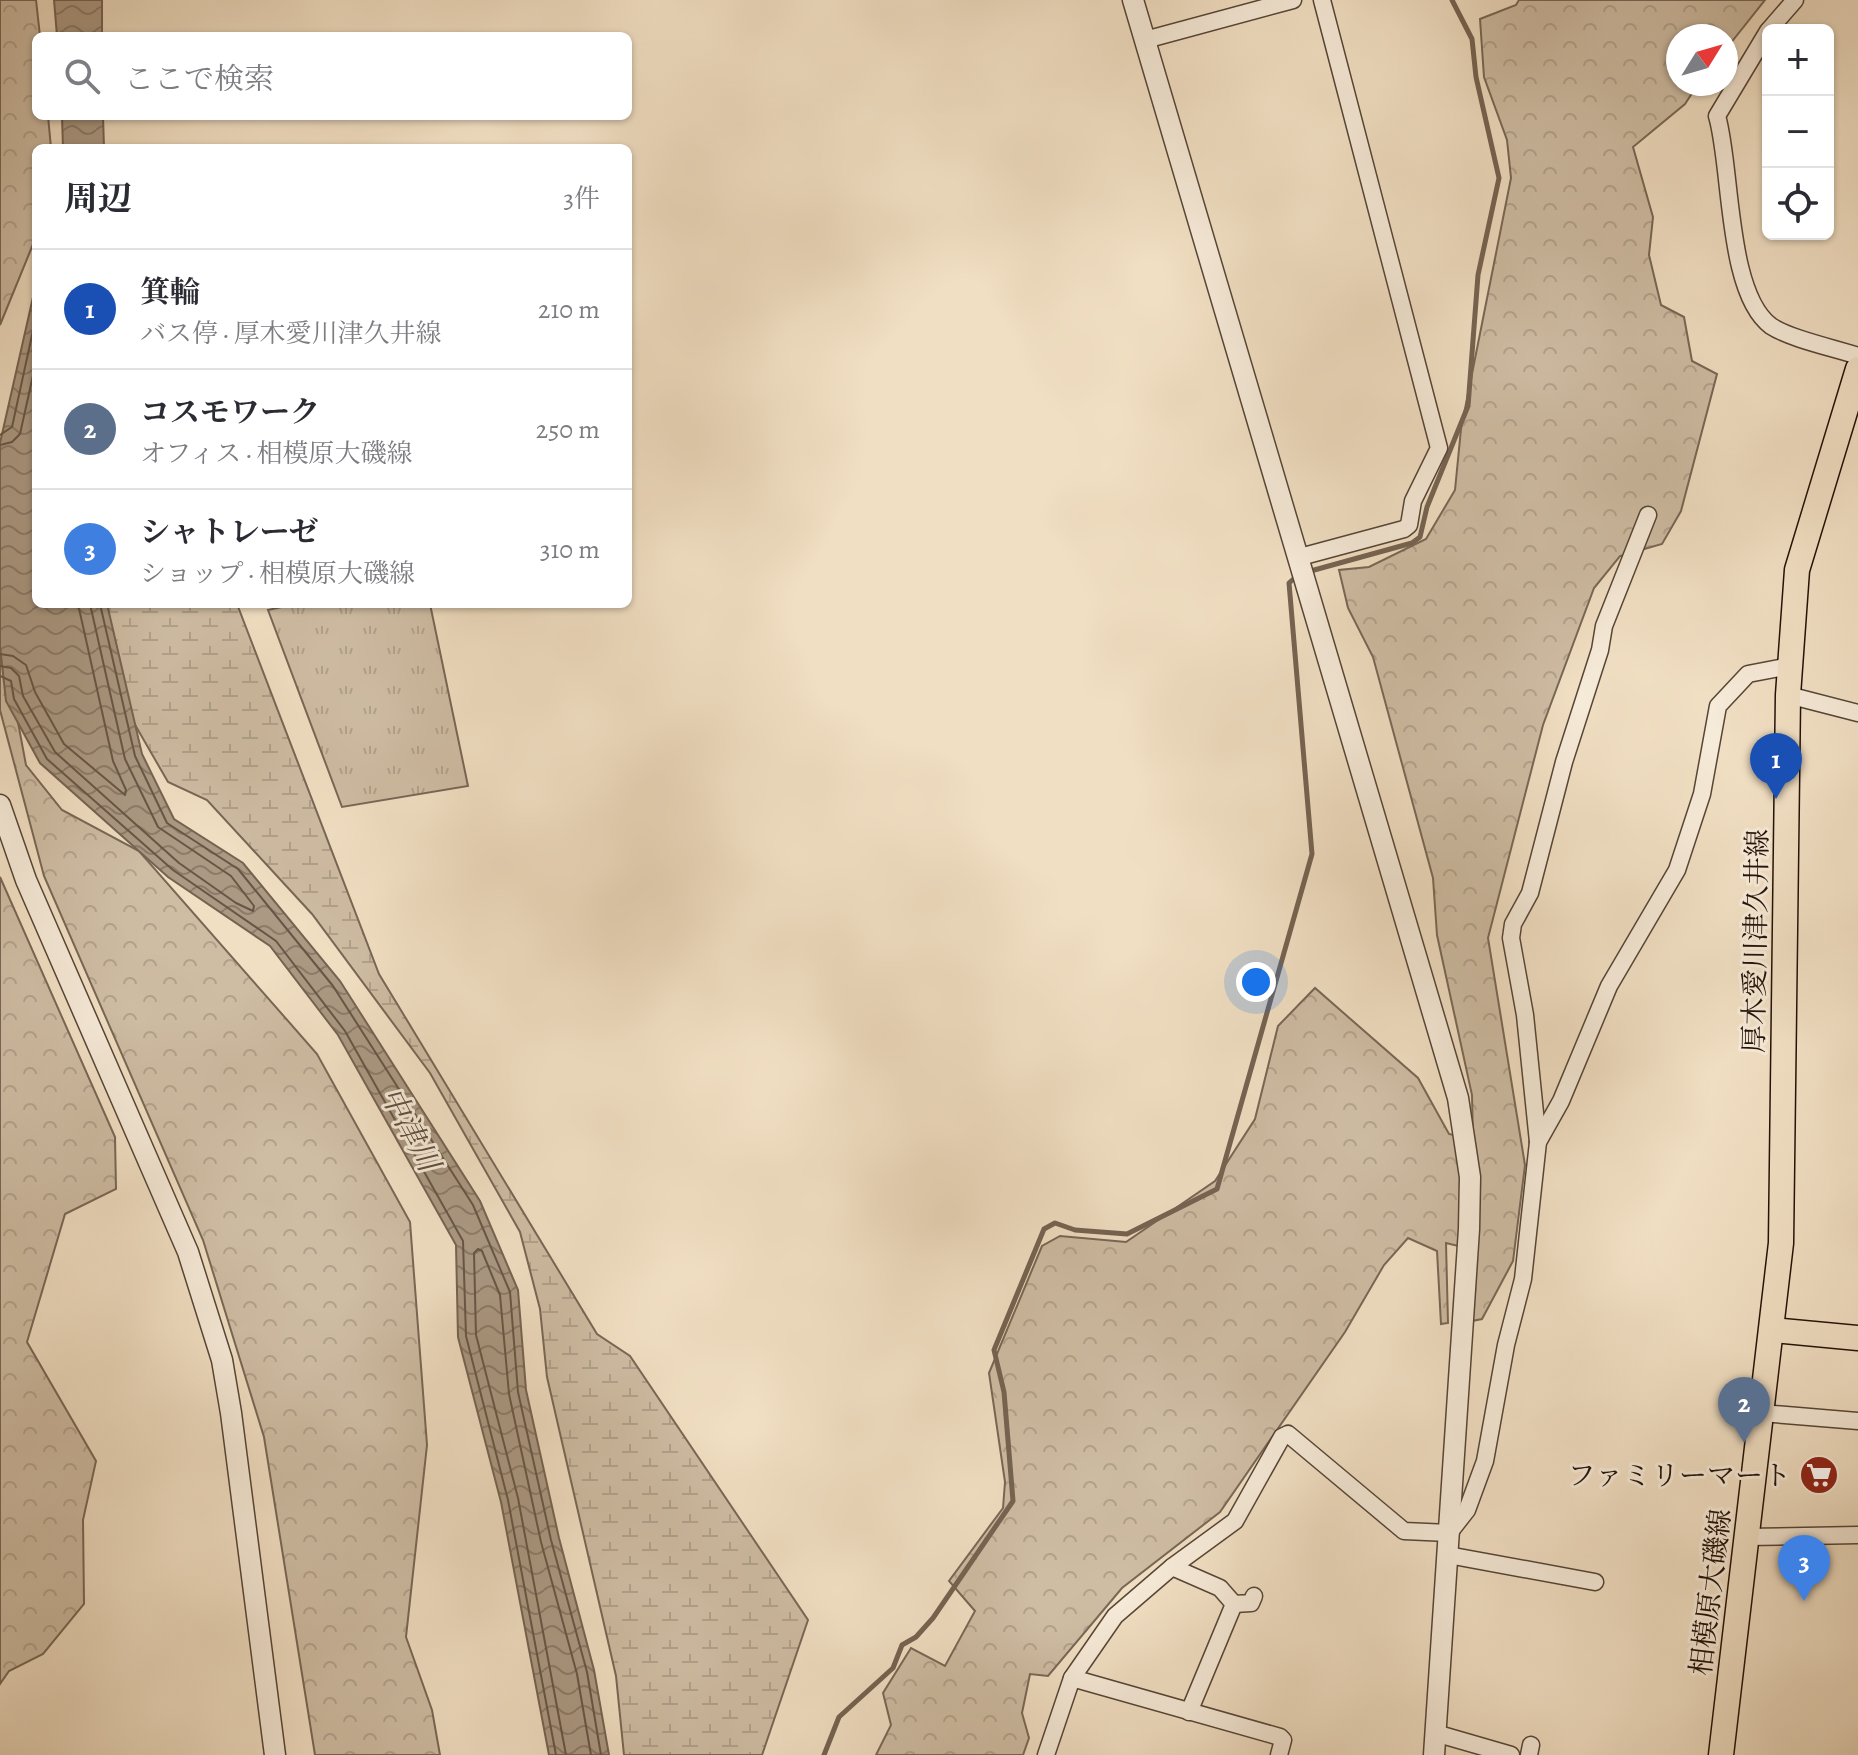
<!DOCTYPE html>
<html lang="ja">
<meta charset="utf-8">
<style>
body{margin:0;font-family:Alegreya,"Noto Serif JP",serif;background:#f2f2f3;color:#2b2b33}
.controls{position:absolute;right:24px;top:24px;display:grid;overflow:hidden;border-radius:12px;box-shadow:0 2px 6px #0004}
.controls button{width:72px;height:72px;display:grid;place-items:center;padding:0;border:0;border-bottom:2px solid #e1e1e2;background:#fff;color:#2b2b33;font:40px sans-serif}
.compass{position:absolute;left:1666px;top:24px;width:72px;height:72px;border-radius:50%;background:#fff;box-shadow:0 2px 6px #0004;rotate:53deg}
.you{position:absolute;left:1256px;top:982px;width:28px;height:28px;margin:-20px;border:6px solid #fff;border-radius:50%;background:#1a73e8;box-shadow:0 0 0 12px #1a73e833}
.badge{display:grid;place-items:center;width:52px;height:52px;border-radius:50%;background:#0f766e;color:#fff;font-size:26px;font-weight:700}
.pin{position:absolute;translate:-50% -66px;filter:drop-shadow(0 2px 4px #0008)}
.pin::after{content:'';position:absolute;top:42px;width:28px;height:24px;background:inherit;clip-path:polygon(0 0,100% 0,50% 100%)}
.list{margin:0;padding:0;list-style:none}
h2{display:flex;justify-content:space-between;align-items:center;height:104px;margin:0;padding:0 32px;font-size:34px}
h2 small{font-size:26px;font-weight:400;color:#7c7c81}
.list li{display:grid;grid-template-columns:52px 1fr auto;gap:24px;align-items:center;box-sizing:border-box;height:120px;padding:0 32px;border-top:2px solid #e1e1e2}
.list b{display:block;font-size:30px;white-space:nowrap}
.list p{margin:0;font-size:26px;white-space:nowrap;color:#7c7c81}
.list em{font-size:26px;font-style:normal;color:#7c7c81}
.icon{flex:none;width:44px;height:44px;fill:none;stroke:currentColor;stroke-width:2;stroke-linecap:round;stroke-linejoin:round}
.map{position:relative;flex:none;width:1858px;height:1755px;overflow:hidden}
.search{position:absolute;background:#fff;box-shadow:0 2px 6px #0004;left:32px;top:32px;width:600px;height:88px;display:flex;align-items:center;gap:20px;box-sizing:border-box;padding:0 28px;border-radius:12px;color:#7c7c81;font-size:30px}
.panel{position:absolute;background:#fff;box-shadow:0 2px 6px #0004;left:32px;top:144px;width:600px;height:464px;border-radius:12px}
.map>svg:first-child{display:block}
.grass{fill:url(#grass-tufts);stroke:#786756;stroke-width:2}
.forest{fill:url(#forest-crowns);stroke:#786756;stroke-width:2}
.wetland{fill:url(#wetland-marsh);stroke:#786756;stroke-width:2}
.water{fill:url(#water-waves);stroke:#756352;stroke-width:2}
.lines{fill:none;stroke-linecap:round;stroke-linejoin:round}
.shore{stroke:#675646;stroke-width:2}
.stream{stroke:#756352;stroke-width:5}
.minor-casing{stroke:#564537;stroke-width:19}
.tertiary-casing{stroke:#564537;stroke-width:23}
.primary-casing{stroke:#231208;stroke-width:27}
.minor{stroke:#f6ead8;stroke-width:16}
.tertiary{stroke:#f6ead8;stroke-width:20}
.primary{stroke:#f1dfc3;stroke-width:24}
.labels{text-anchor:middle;stroke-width:6;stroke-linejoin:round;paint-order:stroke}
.street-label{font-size:28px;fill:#231208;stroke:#f6ead8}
.poi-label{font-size:28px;fill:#231208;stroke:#f6ead8;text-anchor:end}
.water-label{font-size:30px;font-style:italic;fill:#604f3f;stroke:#f6ead8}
</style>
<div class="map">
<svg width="1858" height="1755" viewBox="0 0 1858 1755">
<defs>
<pattern id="grass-tufts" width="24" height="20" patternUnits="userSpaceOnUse" patternTransform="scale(2)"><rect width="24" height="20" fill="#cebca3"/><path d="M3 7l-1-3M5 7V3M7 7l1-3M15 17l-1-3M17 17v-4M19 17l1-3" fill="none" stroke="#b1a18b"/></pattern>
<pattern id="forest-crowns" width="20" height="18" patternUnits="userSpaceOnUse" patternTransform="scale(2)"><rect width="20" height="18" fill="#cebca3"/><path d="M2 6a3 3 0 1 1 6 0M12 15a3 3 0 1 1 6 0" fill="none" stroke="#b1a18b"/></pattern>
<pattern id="wetland-marsh" width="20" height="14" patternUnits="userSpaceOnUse" patternTransform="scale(2)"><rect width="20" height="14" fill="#cebca3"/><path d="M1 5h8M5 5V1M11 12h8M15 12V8" fill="none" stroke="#b1a18b"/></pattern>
<pattern id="water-waves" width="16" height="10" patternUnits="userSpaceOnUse" patternTransform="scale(2)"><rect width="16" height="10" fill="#ab9983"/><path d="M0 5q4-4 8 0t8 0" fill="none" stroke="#8b7b69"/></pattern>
</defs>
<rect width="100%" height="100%" fill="#f1dfc3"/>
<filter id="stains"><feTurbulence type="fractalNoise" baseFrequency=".0025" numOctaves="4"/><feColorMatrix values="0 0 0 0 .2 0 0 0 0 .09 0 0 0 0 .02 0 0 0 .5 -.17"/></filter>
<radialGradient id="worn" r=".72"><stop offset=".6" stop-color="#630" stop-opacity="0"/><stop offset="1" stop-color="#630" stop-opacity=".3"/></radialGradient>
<polygon class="grass" points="295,604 430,604 468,786 342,807 268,610"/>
<g class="forest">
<polygon points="0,0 36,0 40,36 36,36 36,116 48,116 51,148 36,148 36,237 0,325"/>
<polygon points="1519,0 1765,0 1726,49 1726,36 1678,36 1678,84 1698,84 1685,104 1633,147 1653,217 1649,255 1661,305 1684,317 1692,361 1717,374 1681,511 1662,544 1620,556 1594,588 1543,725 1488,938 1525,1165 1513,1261 1482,1319 1472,1321 1471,1249 1446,1243 1448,1323 1441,1324 1437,1251 1408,1238 1384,1265 1345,1332 1220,1512 1122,1588 1048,1676 1030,1674 1022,1713 1029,1738 1023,1755 876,1755 891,1725 883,1693 911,1648 945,1666 975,1611 949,1581 1003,1508 1005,1482 989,1373 1042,1246 1060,1236 1126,1242 1215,1181 1255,1119 1278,1026 1315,988 1418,1078 1449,1134 1473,1140 1472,1095 1437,935 1433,878 1373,657 1348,608 1339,570 1369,567 1426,539 1455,490 1461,429 1511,178 1507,140 1484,77 1480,19 1516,5"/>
<polygon points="0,626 26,765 62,810 139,851 317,1054 410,1222 427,1445 406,1637 432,1710 440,1755 315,1755 264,1437 203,1240 44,876 0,710"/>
<polygon points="0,877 115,1137 116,1189 65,1214 27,1342 96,1461 83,1520 84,1604 43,1654 9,1671 0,1684"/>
</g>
<polygon class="wetland" points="107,604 237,604 379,974 597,1334 630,1356 808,1620 762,1755 624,1755 616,1676 547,1377 540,1309 520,1232 430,1073 312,914 207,800 168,782 100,664"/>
<g class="water">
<polygon points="54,0 102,0 102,36 57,36"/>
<polygon points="62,116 103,116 104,148 63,148"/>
<polygon points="36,284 36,604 107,604 142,754 174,819 243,863 340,981 480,1201 518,1290 526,1390 559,1538 594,1670 609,1755 549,1755 501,1502 458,1337 456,1245 338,1035 270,946 168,877 40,763 6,701 0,646 0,443"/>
</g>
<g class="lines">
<g class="shore">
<polyline points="0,435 12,427 36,317"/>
<polyline points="0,445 12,442 20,434 36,362"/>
<polyline points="100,604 135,756 167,823 238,869 333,986 473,1205 510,1292 518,1392 551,1540 587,1672 601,1755"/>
<polyline points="0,654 13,656 26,665 35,692 64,744 125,795 126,790 113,761 78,604"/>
<polyline points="0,666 11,668 19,676 23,696 55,752 179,863 236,903 253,911 254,906 231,876 158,827 125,759 90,604"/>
<polyline points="0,676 11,681 14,699 47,759 173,870 276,941 345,1031 463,1241 466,1336 508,1500 556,1755"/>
<polyline points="566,1755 518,1498 476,1335 474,1253 478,1249 482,1251 500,1295 509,1394 541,1542 577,1674 591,1755"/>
</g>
<g class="stream">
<polyline points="1307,572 1412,543 1420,537 1427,507 1468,406 1478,275 1499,178 1476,77 1472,39 1452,0"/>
<polyline points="824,1755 839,1717 893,1668 902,1645 916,1637 933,1618 1013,1501 1004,1392 994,1350 1044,1229 1055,1223 1075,1230 1127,1234 1217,1189 1312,854 1289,583 1298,575"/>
</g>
<g class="minor-casing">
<g id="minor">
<polyline points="1769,30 1795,0"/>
<path d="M1768 31 1717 116C1732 166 1726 293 1771 326 1791 339 1834 348 1858 356"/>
<polyline points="1145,40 1293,0"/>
<polyline points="1300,557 1404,529 1409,525 1413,501 1439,448 1322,0"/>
<polyline points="1788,695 1858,713"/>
<polyline points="1538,1142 1525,1015 1511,938 1513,924 1530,893 1564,762 1600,650 1604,626 1648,515"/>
<polyline points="1761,1413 1858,1421"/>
<polyline points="1746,1537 1858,1535"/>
<polyline points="1448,1555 1595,1582"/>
<polyline points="1172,1567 1220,1588 1234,1604 1251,1603 1254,1596"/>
<polyline points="1072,1678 1280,1737 1283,1740 1279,1755"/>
<polyline points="1189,1712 1234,1604"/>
<polyline points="1435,1733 1511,1755"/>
<polyline points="1046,1755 1072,1678 1115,1616 1172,1567 1235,1521 1282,1437 1288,1434 1404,1531 1449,1533 1467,1510 1485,1461 1506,1345 1523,1279 1538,1142 1561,1101 1609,986 1677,870 1702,794 1718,706 1748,674 1790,666"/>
<polyline points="1529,1755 1531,1745"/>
</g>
</g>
<g class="tertiary-casing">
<g id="tertiary">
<polyline points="1133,0 1458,1098 1470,1177 1469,1229 1434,1755"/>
<polyline points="0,805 26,880 188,1252 222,1360 231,1413 275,1755"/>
</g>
</g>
<g class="primary-casing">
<g id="primary">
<polyline points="1773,1330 1858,1338"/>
<polyline points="1721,1755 1781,1243 1788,695 1797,570 1858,369"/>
</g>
</g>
<use href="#minor" class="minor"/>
<use href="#tertiary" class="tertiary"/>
<use href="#primary" class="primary"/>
</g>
<defs>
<g id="supermarket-disc" transform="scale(2)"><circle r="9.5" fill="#8f2418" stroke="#f6ead8"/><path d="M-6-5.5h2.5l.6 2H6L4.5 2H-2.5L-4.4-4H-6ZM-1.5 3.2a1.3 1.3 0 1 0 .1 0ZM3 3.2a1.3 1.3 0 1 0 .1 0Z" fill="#fff"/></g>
</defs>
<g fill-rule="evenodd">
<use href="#supermarket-disc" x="1819" y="1475"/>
</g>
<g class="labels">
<g class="street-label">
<text transform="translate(1755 941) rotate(-89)" y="10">厚木愛川津久井線</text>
<text transform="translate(1710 1592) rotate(-83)" y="10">相模原大磯線</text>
</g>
<g class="poi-label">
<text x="1791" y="1485">ファミリーマート</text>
</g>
<g class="water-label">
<text transform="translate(410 1129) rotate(62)" y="10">中津川</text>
</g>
</g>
<rect width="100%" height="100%" filter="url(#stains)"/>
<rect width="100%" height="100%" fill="url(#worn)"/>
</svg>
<div class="controls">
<button>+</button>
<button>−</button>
<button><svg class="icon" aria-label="locate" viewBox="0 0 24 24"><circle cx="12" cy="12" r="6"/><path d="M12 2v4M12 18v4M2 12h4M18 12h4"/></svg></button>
</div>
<svg class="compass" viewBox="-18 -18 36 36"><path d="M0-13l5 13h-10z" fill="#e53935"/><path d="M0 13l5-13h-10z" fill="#7c7c81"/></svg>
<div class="you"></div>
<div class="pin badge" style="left:1776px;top:799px;background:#1a4fb4">1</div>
<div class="pin badge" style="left:1744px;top:1443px;background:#5c6f8a">2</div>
<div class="pin badge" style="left:1804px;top:1601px;background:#3f7fe0">3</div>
<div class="search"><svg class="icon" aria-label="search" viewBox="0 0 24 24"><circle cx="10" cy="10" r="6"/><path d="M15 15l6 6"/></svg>ここで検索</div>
<section class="panel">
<h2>周辺<small>3件</small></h2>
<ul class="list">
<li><span class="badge" style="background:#1a4fb4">1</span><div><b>箕輪</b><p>バス停 · 厚木愛川津久井線</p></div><em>210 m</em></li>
<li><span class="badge" style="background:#5c6f8a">2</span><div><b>コスモワーク</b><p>オフィス · 相模原大磯線</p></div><em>250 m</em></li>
<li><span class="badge" style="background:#3f7fe0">3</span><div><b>シャトレーゼ</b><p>ショップ · 相模原大磯線</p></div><em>310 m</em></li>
</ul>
</section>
</div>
